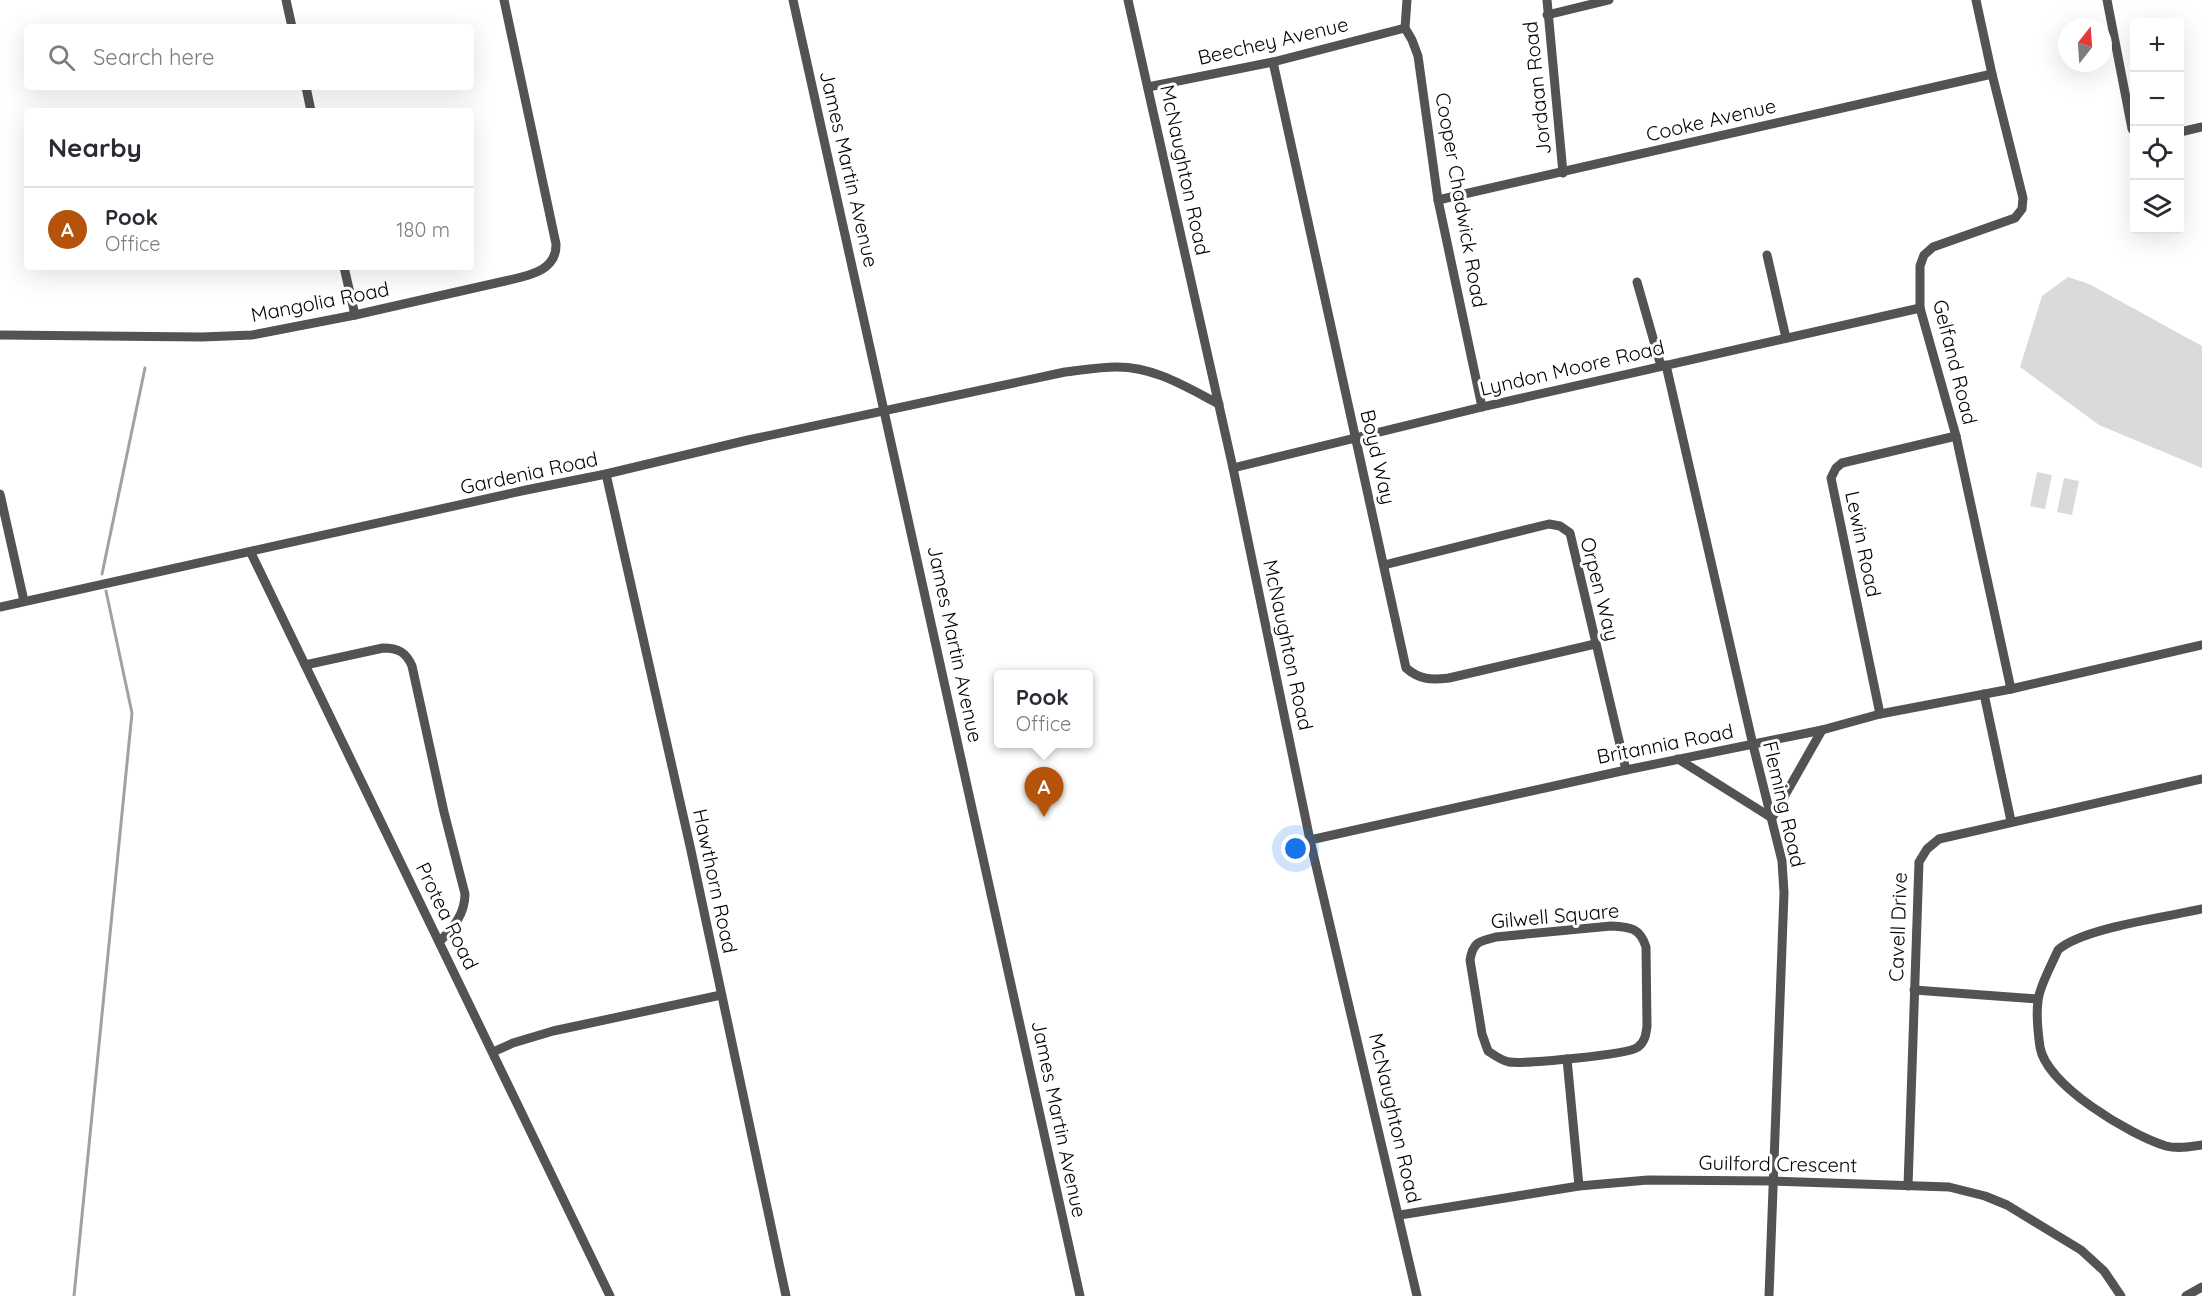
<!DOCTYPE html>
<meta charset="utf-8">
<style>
body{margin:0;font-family:Quicksand,sans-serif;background:#f2f2f3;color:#2b2b33}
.controls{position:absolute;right:18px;top:18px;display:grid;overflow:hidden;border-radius:6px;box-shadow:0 6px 24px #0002}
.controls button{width:54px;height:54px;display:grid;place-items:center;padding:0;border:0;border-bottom:2px solid #e1e1e2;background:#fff;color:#2b2b33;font:30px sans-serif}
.compass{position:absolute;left:2058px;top:18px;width:54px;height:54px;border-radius:50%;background:#fff;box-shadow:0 6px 24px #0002;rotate:17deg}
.you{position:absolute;left:1296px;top:849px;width:21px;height:21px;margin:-15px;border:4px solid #fff;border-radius:50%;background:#1a73e8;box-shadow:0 0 0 9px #1a73e833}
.badge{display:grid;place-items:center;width:39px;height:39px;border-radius:50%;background:#b45309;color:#fff;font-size:20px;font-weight:700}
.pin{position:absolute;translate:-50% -50px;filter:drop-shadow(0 2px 3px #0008)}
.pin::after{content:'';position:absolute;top:32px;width:21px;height:18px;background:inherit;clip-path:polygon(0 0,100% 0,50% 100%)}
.popup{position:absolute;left:994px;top:670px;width:99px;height:78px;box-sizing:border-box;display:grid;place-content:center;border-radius:6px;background:#fff;filter:drop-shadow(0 2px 4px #0005);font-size:20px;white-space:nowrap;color:#7c7c81}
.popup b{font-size:22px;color:#2b2b33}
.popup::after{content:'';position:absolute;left:50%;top:100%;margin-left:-12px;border:12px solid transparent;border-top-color:#fff}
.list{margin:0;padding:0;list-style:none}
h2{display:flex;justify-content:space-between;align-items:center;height:78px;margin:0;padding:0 24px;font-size:26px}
h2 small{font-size:20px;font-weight:400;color:#7c7c81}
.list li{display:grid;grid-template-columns:39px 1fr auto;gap:18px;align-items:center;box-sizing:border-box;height:84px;padding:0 24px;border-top:2px solid #e1e1e2}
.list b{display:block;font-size:22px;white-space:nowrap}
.list p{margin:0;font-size:20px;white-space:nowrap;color:#7c7c81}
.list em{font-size:20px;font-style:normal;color:#7c7c81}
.icon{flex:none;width:33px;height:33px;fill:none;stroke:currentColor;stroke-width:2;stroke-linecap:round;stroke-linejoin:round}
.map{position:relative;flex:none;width:2202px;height:1296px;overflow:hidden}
.search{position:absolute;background:#fff;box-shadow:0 6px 24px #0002;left:24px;top:24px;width:450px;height:66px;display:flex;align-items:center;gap:15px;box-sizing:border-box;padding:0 21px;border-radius:6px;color:#7c7c81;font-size:22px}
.panel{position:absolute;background:#fff;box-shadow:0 6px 24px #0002;left:24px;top:108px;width:450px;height:162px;border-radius:6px}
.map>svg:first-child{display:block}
.green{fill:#dadada}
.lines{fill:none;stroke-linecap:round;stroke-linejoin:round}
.stream{stroke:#a1a1a1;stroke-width:3}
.minor{stroke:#535353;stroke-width:9}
.labels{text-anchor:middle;stroke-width:6;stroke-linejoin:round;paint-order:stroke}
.street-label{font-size:20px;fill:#000;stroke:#fff}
</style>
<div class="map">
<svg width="2202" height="1296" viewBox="0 0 2202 1296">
<rect width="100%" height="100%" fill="#fff"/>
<g class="green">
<polygon points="2068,277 2089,284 2202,346 2202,468 2099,425 2020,367 2042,296"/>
<polygon points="2037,472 2052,475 2045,509 2030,506"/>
<polygon points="2064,478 2079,481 2072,515 2057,512"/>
</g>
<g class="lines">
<g class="stream">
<polyline points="102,574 145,368"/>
<polyline points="74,1296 132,713 106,591"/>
</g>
<g class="minor">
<polyline points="286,0 292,27"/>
<polyline points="793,0 1080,1296"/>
<polyline points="1128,0 1233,468 1310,840 1417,1296"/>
<polyline points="1407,0 1405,28 1412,40 1418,56 1438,200 1482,407"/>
<polyline points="1547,0 1563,173"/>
<polyline points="1976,0 1992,74 2023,198 2022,209 2015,218 1933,247 1924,255 1920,266 1920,308 1956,436 2011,689"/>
<polyline points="2107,0 2132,129 2134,131"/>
<polyline points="1547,15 1609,0"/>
<path d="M1273 62 1406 668C1420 680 1431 680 1449 678L1595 644"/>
<polyline points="306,87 311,111"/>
<polyline points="1148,87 1273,62 1405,28"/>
<polyline points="2180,132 2202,127"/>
<polyline points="1438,200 1992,74"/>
<polyline points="1767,255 1786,338"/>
<polyline points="344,267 355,315"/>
<polyline points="1637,282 1661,366"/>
<path d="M0 335 202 337 252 335 355 315 505 281C526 276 557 272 556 244L504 0"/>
<polyline points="1666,365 1753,745 1782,861 1784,893 1769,1296"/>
<polyline points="1233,468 1482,407 1920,308"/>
<polyline points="606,474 690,846 786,1296"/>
<polyline points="0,494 24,601"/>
<polyline points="251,553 610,1296"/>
<polyline points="1384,565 1549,524 1560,526 1570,533 1626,770"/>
<path d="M0 607 526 490 606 474 748 440 1065 372C1082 370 1100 367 1117 367 1155 367 1186 387 1219 404"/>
<path d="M305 665 383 648C398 648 406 652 412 666L444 812 465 894C465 914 453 928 440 941"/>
<polyline points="1984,694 2011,821"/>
<polyline points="1880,714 1831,478 1836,468 1842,463 1956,436"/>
<polyline points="1678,759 1772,818 1822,730"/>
<polyline points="1310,840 1626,770 1822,730 1880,714 2011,689 2202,645"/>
<path d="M2202 909C2167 917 2082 928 2058 950 2052 964 2039 987 2038 1001 2036 1015 2038 1033 2040 1047 2046 1085 2130 1135 2166 1146 2177 1149 2190 1147 2202 1145"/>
<path d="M1611 926C1631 927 1640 928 1646 947L1647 1026C1646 1034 1645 1042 1638 1047 1628 1055 1524 1064 1509 1062 1502 1061 1494 1055 1488 1051L1482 1034 1470 960C1473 942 1479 941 1496 937Z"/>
<polyline points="1914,990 2038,999"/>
<polyline points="493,1052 513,1043 553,1031 721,995"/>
<polyline points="1567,1059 1579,1186"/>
<polyline points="1908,1186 1919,862 1927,849 1939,839 2202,779"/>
<polyline points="1400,1215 1579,1186 1648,1180 1773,1181 1949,1187 1985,1196 2007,1205 2081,1250 2104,1271 2121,1296"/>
<polyline points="2186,1296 2202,1287"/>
</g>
</g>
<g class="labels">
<g class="street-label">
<text transform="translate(1273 41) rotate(-13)" y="7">Beechey Avenue</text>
<text transform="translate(1537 88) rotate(-96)" y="7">Jordaan Road</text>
<text transform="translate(1711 120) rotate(-13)" y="7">Cooke Avenue</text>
<text transform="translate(849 169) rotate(77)" y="7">James Martin Avenue</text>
<text transform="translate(1185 170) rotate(78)" y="7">McNaughton Road</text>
<text transform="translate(1461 200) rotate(80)" y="7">Cooper Chadwick Road</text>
<text transform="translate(320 302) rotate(-11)" y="7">Mangolia Road</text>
<text transform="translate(1955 362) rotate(76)" y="7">Gelfand Road</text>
<text transform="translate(1572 368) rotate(-13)" y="7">Lyndon Moore Road</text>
<text transform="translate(1378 457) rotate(77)" y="7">Boyd Way</text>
<text transform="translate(529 473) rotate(-12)" y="7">Gardenia Road</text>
<text transform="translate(1863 544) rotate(78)" y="7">Lewin Road</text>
<text transform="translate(1600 589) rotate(76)" y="7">Orpen Way</text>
<text transform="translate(955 644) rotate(78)" y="7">James Martin Avenue</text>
<text transform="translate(1288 645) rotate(78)" y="7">McNaughton Road</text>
<text transform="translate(1665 744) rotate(-11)" y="7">Britannia Road</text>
<text transform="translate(1784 804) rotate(77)" y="7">Fleming Road</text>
<text transform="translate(715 881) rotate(78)" y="7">Hawthorn Road</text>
<text transform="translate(447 916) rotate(64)" y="7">Protea Road</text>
<text transform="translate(1555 916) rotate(-5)" y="7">Gilwell Square</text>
<text transform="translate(1898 927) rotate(-88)" y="7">Cavell Drive</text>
<text transform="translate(1395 1118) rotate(77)" y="7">McNaughton Road</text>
<text transform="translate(1059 1119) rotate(78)" y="7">James Martin Avenue</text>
<text transform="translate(1778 1164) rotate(1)" y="7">Guilford Crescent</text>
</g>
</g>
</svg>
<div class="controls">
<button>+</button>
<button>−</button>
<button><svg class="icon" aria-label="locate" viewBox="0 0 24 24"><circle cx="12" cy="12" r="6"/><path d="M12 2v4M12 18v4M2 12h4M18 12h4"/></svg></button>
<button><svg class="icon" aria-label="layers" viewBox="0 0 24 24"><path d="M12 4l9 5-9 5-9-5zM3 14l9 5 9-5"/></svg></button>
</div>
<svg class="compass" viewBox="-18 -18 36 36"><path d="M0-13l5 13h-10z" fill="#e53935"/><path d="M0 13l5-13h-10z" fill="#7c7c81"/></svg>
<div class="you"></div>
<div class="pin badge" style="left:1044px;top:817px">A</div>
<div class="popup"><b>Pook</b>Office</div>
<div class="search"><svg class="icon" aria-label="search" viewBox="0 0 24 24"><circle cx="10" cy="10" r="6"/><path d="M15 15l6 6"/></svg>Search here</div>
<section class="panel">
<h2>Nearby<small></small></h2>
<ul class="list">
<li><span class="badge">A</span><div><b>Pook</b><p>Office</p></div><em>180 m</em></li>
</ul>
</section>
</div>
